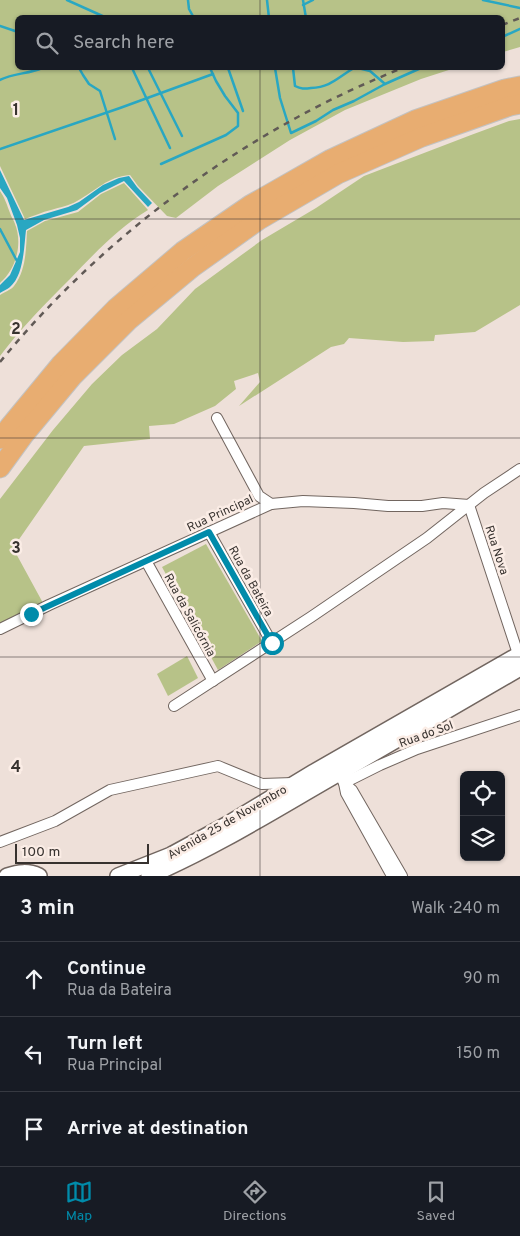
<!DOCTYPE html>
<meta charset="utf-8">
<style>
body{margin:0;font-family:Overpass,sans-serif;background:#242831;color:#f1f3f6}
.controls{position:absolute;right:15px;bottom:15px;display:grid;overflow:hidden;border-radius:8px;box-shadow:0 1px 4px #0004}
.controls button{width:45px;height:45px;display:grid;place-items:center;padding:0;border:0;border-bottom:1px solid #363941;background:#171b24;color:#f1f3f6;font:25px sans-serif}
.scale{position:absolute;left:15px;bottom:12px;width:134px;box-sizing:border-box;padding-left:5px;border:2px solid #37322f;border-top:0;font-size:14px;line-height:18px;white-space:nowrap;color:#37322f;-webkit-text-stroke:4px #fbede6;paint-order:stroke}
.stop{position:absolute;width:15px;height:15px;margin:-11px;border:4px solid #008baa;border-radius:50%;background:#fff}
.stop.end{background:#008baa;border-color:#fff;box-shadow:0 1px 5px #0008}
.list{margin:0;padding:0;list-style:none}
h2{display:flex;justify-content:space-between;align-items:center;height:65px;margin:0;padding:0 20px;font-size:21px}
h2 small{font-size:16px;font-weight:400;color:#9ea1a6}
.list li{display:grid;grid-template-columns:32px 1fr auto;gap:15px;align-items:center;box-sizing:border-box;height:75px;padding:0 20px;border-top:1px solid #363941}
.list b{display:block;font-size:19px;white-space:nowrap}
.list p{margin:0;font-size:16px;white-space:nowrap;color:#9ea1a6}
.list em{font-size:16px;font-style:normal;color:#9ea1a6}
.icon{flex:none;width:28px;height:28px;fill:none;stroke:currentColor;stroke-width:2;stroke-linecap:round;stroke-linejoin:round}
.map{position:relative;flex:none;width:520px;height:876px;overflow:hidden}
.search{position:absolute;background:#171b24;box-shadow:0 1px 4px #0004;left:15px;right:15px;top:15px;height:55px;display:flex;align-items:center;gap:12px;box-sizing:border-box;padding:0 18px;border-radius:8px;color:#9ea1a6;font-size:19px}
.sheet{height:290px;background:#171b24}
nav{display:flex;justify-content:space-around;align-items:center;box-sizing:border-box;height:70px;border-top:1px solid #363941;background:#171b24;font-size:14px;color:#9ea1a6}
nav a{display:grid;justify-items:center;gap:2px}
nav .on{color:#008baa}
.map>svg:first-child{display:block}
.green{fill:#b7c288}
.water{fill:#29a7c2}
.lines{fill:none;stroke-linecap:round;stroke-linejoin:round}
.stream{stroke:#29a7c2;stroke-width:2.5}
.street-casing{stroke:#726660;stroke-width:12}
.secondary-casing{stroke:#726660;stroke-width:18}
.highway-casing{stroke:#c3c2c1;stroke-width:21}
.street{stroke:#fff;stroke-width:10}
.secondary{stroke:#fff;stroke-width:15}
.highway{stroke:#e8ad71;stroke-width:19}
.rail{stroke:#615a56;stroke-width:2.5;stroke-dasharray:6 6;stroke-linecap:butt}
.route{stroke:#008baa;stroke-width:6}
.grid{fill:none;stroke:#37322f;stroke-width:1;stroke-opacity:0.55}
.labels{text-anchor:middle;stroke-width:5;stroke-linejoin:round;paint-order:stroke}
.street-label{font-size:12px;fill:#37322f;stroke:#fbede6}
.grid-label{font-size:16px;text-anchor:middle;font-weight:bold;fill:#37322f;stroke:#fbede6;stroke-width:5;stroke-linejoin:round;paint-order:stroke}
</style>
<div class="map">
<svg width="520" height="876" viewBox="0 0 520 876">
<rect width="100%" height="100%" fill="#eee0d9"/>
<g class="green">
<path d="M0 0H520V47L503 52 502 18H18V68H455L421 79 345 110 290 140 218 186 176 218 167 216 138 186 130 175C107 177 97 190 77 201 69 206 60 207 51 210 42 212 34 216 25 219L0 166Z"/>
<polygon points="520,119 520,305 475,332 435,335 434,341 403,342 349,338 344,344 331,347 239,406 260,382 258,373 234,381 236,389 215,406 174,424 149,426 150,439 84,446 13,548 43,603 0,625 0,499 53,430 92,384 122,355 157,329 195,289 262,240 316,208 364,176 471,135 509,121"/>
<path d="M124 183 148 210C119 227 93 255 70 279 46 303 21 328 0 356V295C4 292 11 290 14 286 26 271 26 249 27 231L45 221 78 212 101 194Z"/>
<path d="M0 191C5 198 7 205 10 213 11 217 14 220 15 224 23 244 16 269 0 283Z"/>
<polygon points="206,544 262,641 218,670 162,567"/>
<polygon points="187,656 198,678 168,696 157,674"/>
</g>
<path class="water" d="M0 170 24 220 68 207 79 202 103 185 119 178 129 176 137 187 152 203 148 207 124 181 100 193 77 210 44 220 26 230C24 246 24 275 10 287 8 289 3 291 0 293V285L10 275 20 252V238L17 225 7 198 0 188Z"/>
<g class="lines">
<g class="stream">
<polyline points="67,0 107,18"/>
<polyline points="188,0 189,9 194,18"/>
<polyline points="267,0 269,18"/>
<polyline points="303,0 306,18"/>
<polyline points="483,0 520,8"/>
<polyline points="303,5 313,0"/>
<polyline points="169,17 171,18"/>
<polyline points="0,26 18,32"/>
<polyline points="502,37 520,29"/>
<polyline points="79,68 83,75 89,84 100,91 115,139"/>
<polyline points="132,68 170,148"/>
<polyline points="148,68 182,136"/>
<polyline points="228,68 243,111"/>
<polyline points="275,68 280,98 291,133 316,121 333,110 354,101 385,84"/>
<path d="M293 68 295 86C301 89 304 89 311 88 331 87 337 78 354 68"/>
<polyline points="358,68 370,71 385,84 421,68"/>
<path d="M0 80C13 73 29 74 42 68"/>
<polyline points="0,149 120,108 213,74"/>
<polyline points="161,164 226,135 238,126 238,113 225,96 216,81 210,68"/>
<polyline points="0,229 18,263"/>
</g>
<g class="street-casing">
<g id="street">
<polyline points="217,418 259,496 271,504"/>
<polyline points="469,505 520,660"/>
<polyline points="209,532 272,643"/>
<polyline points="146,561 213,681"/>
<polyline points="0,629 49,605 271,504 303,501 354,503 388,506 422,506 443,503 469,505"/>
<polyline points="174,706 311,617 427,538 484,493 520,469"/>
<polyline points="341,777 344,783 346,793 392,876"/>
<polyline points="344,783 380,765 417,749 520,715"/>
<polyline points="345,784 352,790 402,876"/>
<polyline points="0,842 55,821 110,790 218,766 262,784 293,783"/>
</g>
</g>
<g class="secondary-casing">
<g id="secondary">
<path d="M7 876C19 872 28 871 39 876"/>
<polyline points="118,876 171,855 228,824 314,772 520,654"/>
<path d="M149 876C205 852 257 821 310 790 380 750 450 709 520 668"/>
</g>
</g>
<g class="highway-casing">
<g id="highway">
<polyline points="0,439 9,427 61,364 116,308 183,251 250,205 331,159 415,120 505,89 520,86"/>
<polyline points="0,468 24,435 73,376 128,321 193,267 259,220 338,174 422,137 510,106 520,104"/>
</g>
</g>
<use href="#street" class="street"/>
<use href="#secondary" class="secondary"/>
<use href="#highway" class="highway"/>
<g class="rail">
<polyline points="502,25 520,18"/>
<path d="M0 362C81 263 184 179 296 118 330 99 366 83 402 68"/>
</g>
</g>
<g class="lines">
<polyline class="route" points="31,614 209,532 272,643"/>
</g>
<path class="grid" d="M260 0V18M260 68V876M0 219H520M0 438H520M0 657H520"/>
<g class="labels">
<g class="street-label">
<text transform="translate(220 513) rotate(-25)" y="4">Rua Principal</text>
<text transform="translate(497 550) rotate(72)" y="4">Rua Nova</text>
<text transform="translate(251 581) rotate(61)" y="4">Rua da Bateira</text>
<text transform="translate(190 615) rotate(61)" y="4">Rua da Salicórnia</text>
<text transform="translate(426 734) rotate(-20)" y="4">Rua do Sol</text>
<text transform="translate(227 822) rotate(-30)" y="4">Avenida 25 de Novembro</text>
</g>
</g>
<g class="grid-label">
<text x="16" y="115">1</text>
<text x="16" y="334">2</text>
<text x="16" y="553">3</text>
<text x="16" y="772">4</text>
</g>
</svg>
<div class="controls">
<button><svg class="icon" aria-label="locate" viewBox="0 0 24 24"><circle cx="12" cy="12" r="6"/><path d="M12 2v4M12 18v4M2 12h4M18 12h4"/></svg></button>
<button><svg class="icon" aria-label="layers" viewBox="0 0 24 24"><path d="M12 4l9 5-9 5-9-5zM3 14l9 5 9-5"/></svg></button>
</div>
<div class="scale">100 m</div>
<div class="stop" style="left:272px;top:643px"></div>
<div class="stop end" style="left:31px;top:614px"></div>
<div class="search"><svg class="icon" aria-label="search" viewBox="0 0 24 24"><circle cx="10" cy="10" r="6"/><path d="M15 15l6 6"/></svg>Search here</div>
</div>
<section class="sheet">
<h2>3 min<small>Walk · 240 m</small></h2>
<ul class="list">
<li><svg class="icon" aria-label="ahead" viewBox="0 0 24 24"><path d="M12 20V5M6 11l6-6 6 6"/></svg><div><b>Continue</b><p>Rua da Bateira</p></div><em>90 m</em></li>
<li><svg class="icon" aria-label="left" viewBox="0 0 24 24"><path d="M17 20v-9H6M10 6l-5 5 5 5"/></svg><div><b>Turn left</b><p>Rua Principal</p></div><em>150 m</em></li>
<li><svg class="icon" aria-label="arrive" viewBox="0 0 24 24"><path d="M6 21V4h12l-3 4 3 4H6"/></svg><div><b>Arrive at destination</b></div></li>
</ul>
</section>
<nav>
<a class="on"><svg class="icon" aria-label="map" viewBox="0 0 24 24"><path d="M3 6l6-2 6 2 6-2v14l-6 2-6-2-6 2zM9 4v14M15 6v14"/></svg>Map</a>
<a><svg class="icon" aria-label="directions" viewBox="0 0 24 24"><path d="M12 3l9 9-9 9-9-9zM9 14v-3h6M13 9l2 2-2 2"/></svg>Directions</a>
<a><svg class="icon" aria-label="saved" viewBox="0 0 24 24"><path d="M7 4h10v16l-5-4-5 4z"/></svg>Saved</a>
</nav>
